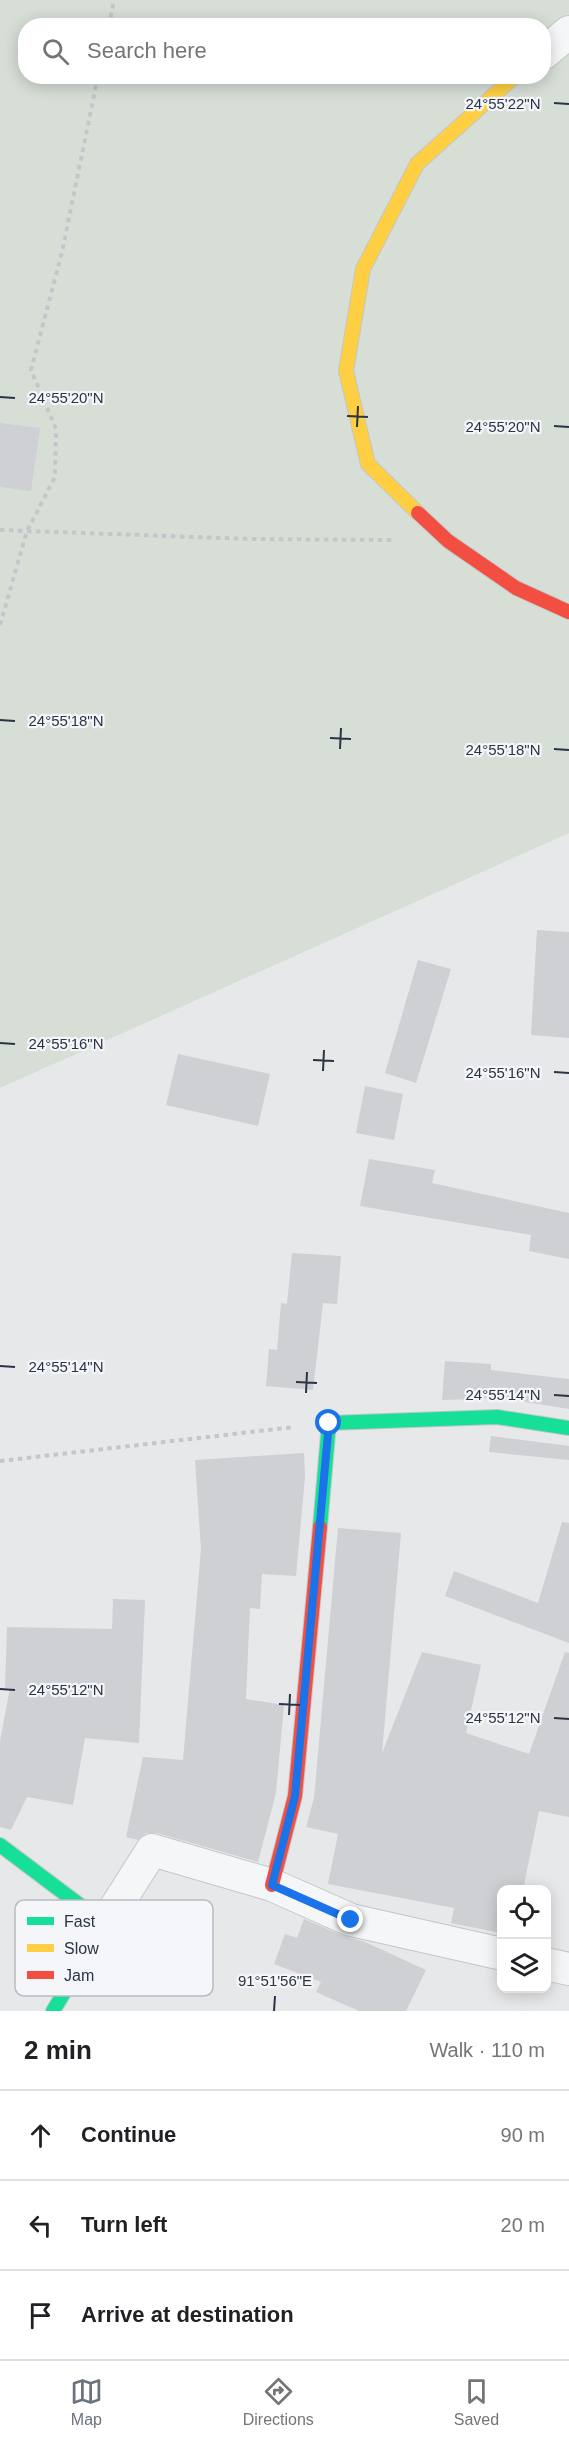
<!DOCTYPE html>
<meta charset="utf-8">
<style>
body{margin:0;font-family:Helvetica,sans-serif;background:#f6f6f6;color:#202124}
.controls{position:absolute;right:18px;bottom:18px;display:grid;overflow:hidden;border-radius:12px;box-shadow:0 3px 15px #0003}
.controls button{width:54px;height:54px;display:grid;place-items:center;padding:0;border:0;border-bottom:2px solid #e0e0e0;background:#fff;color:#202124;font:30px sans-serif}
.stop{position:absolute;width:18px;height:18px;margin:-14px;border:4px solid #1a73e8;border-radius:50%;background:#fff}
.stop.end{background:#1a73e8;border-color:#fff;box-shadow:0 2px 6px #0008}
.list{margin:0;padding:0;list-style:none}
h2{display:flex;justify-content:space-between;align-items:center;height:78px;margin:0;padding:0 24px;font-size:26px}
h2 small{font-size:20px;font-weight:400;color:#757577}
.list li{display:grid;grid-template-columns:39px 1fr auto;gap:18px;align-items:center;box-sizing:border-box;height:90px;padding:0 24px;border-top:2px solid #e0e0e0}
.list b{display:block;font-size:22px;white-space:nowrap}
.list em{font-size:20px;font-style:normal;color:#757577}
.icon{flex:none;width:33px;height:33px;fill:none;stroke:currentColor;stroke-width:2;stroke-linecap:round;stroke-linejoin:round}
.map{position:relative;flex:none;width:569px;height:2011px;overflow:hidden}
.search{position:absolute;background:#fff;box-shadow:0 3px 15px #0003;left:18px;right:18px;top:18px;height:66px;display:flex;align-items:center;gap:15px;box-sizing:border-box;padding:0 21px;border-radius:24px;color:#757577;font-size:22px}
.sheet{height:348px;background:#fff}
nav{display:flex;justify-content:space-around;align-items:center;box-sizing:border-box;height:84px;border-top:2px solid #e0e0e0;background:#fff;font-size:16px;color:#757577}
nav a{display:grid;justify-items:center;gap:3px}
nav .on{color:#6c737f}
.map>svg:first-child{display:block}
.green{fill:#d6ded6;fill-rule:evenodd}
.building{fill:#ced0d3}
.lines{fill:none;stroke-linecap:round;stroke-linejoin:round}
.street-casing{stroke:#c4c6c8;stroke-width:34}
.fast-casing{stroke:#c4c6c8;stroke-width:16}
.slow-casing{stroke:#c4c6c8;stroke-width:16}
.jam-casing{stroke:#c4c6c8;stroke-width:16}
.path{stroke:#c5c6ca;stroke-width:4;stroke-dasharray:4.5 4.5;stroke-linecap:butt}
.street{stroke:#f5f6f7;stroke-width:32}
.fast{stroke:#16e098;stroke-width:14}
.slow{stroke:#ffcf43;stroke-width:14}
.jam{stroke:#f24e42;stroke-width:14}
.route{stroke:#1a73e8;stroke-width:8}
.ticks{fill:none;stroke:#2b3445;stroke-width:2}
.key{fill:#f4f6f9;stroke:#b8bcc3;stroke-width:1.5}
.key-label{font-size:16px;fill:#2b3445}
.ticks-label{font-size:15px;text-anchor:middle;fill:#2b3445;stroke:#f4f6f9;stroke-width:4.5;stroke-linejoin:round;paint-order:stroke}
</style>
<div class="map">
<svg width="569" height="2011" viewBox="0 0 569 2011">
<rect width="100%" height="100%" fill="#e6e8ea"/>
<path class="green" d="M0 0H569V833L0 1088ZM26 26H544V76H26Z"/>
<g class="building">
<polygon points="0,423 40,428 31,491 0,487"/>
<polygon points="537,930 569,932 569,1038 531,1035"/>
<polygon points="418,960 451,969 416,1083 385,1073"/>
<polygon points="178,1054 270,1074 258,1126 166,1105"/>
<polygon points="365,1086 403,1094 394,1140 356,1133"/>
<polygon points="369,1159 435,1170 432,1183 569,1213 569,1259 529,1251 531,1235 360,1206"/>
<polygon points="292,1253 341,1256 337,1304 323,1303 313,1390 266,1386 269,1349 277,1350 281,1303 287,1304"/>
<polygon points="445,1361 491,1364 491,1370 569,1379 569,1409 500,1398 442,1400"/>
<polygon points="491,1436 569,1446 569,1460 489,1452"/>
<polygon points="304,1453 305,1476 296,1576 262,1574 260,1609 250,1608 246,1699 284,1705 276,1793 258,1862 157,1833 146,1833 138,1840 126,1837 143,1757 183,1760 201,1549 195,1460"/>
<polygon points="562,1522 569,1523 569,1643 445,1596 454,1571 538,1603"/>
<polygon points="338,1528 401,1533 382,1753 422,1652 481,1665 466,1733 529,1754 565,1652 569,1653 569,1817 539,1811 523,1890 501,1890 501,1933 451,1923 454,1908 328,1884 338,1834 306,1827 314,1798"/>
<polygon points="113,1599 145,1600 139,1743 85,1738 73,1805 27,1797 11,1830 0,1827 0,1741 10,1688 5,1688 7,1627 112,1629"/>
<polygon points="304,1919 344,1936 365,1942 426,1970 406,2011 359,2011 316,1992 321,1982 274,1964 285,1934 297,1938"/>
</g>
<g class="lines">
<g class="street-casing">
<g id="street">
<polyline points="544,53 569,32"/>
<polyline points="105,1924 152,1850 272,1885 351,1920 502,1954"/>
<polyline points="546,1964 569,1969"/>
</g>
</g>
<g class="fast-casing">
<g id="fast">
<polyline points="320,1527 329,1423 497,1417 569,1428"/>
<polyline points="0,1845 105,1924 53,2011"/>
</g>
</g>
<g class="slow-casing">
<polyline id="slow" points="418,513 368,464 346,371 363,269 417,164 515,76"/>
</g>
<g class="jam-casing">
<g id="jam">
<polyline points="418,513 448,541 516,588 569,612"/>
<polyline points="272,1885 295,1796 320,1527"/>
</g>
</g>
<g class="path">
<polyline points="109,26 114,0"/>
<polyline points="0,530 250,539 396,540"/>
<polyline points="0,625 27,531 55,477 56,429 31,370 62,252 98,76"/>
<polyline points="0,1461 294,1427"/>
</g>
<use href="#street" class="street"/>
<use href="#fast" class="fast"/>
<use href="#slow" class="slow"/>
<use href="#jam" class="jam"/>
</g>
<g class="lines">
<polyline class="route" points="329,1423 295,1796 272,1885 351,1920"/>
</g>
<path class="ticks" d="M554 103 569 104M0 397 15 398M347 416 368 417M554 426 569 427M357 427 358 406M0 720 15 721M330 738 351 739M340 749 341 728M554 749 569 750M0 1043 15 1044M313 1060 334 1061M323 1071 324 1050M554 1072 569 1073M0 1366 15 1367M296 1382 317 1383M306 1393 307 1372M554 1395 569 1396M0 1689 15 1690M279 1704 300 1705M289 1715 290 1694M554 1718 569 1719M274 2011 275 1996"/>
<rect x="15" y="1900" width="198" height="96" rx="9" class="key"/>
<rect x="27" y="1917" width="27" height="8" fill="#16e098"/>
<rect x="27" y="1944" width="27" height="8" fill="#ffcf43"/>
<rect x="27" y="1971" width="27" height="8" fill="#f24e42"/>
<g class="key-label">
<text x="64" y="1927">Fast</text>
<text x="64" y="1954">Slow</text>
<text x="64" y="1981">Jam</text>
</g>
<g class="ticks-label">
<text x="503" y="109">24°55'22"N</text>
<text x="66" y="403">24°55'20"N</text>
<text x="503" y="432">24°55'20"N</text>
<text x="66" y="726">24°55'18"N</text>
<text x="503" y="755">24°55'18"N</text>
<text x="66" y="1049">24°55'16"N</text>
<text x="503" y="1078">24°55'16"N</text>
<text x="66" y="1372">24°55'14"N</text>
<text x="503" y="1400">24°55'14"N</text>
<text x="66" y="1695">24°55'12"N</text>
<text x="503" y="1723">24°55'12"N</text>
<text x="275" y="1986">91°51'56"E</text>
</g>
</svg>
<div class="controls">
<button><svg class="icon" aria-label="locate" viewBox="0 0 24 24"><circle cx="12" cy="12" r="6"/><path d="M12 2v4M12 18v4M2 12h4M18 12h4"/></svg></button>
<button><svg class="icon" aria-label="layers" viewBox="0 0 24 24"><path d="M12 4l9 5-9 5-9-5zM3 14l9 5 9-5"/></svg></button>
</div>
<div class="stop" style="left:329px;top:1423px"></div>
<div class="stop end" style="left:351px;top:1920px"></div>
<div class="search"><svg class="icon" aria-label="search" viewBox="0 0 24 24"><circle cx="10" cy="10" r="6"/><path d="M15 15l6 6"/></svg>Search here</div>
</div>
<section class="sheet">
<h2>2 min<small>Walk · 110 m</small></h2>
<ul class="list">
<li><svg class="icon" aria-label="ahead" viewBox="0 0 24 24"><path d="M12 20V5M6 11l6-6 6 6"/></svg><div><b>Continue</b></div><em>90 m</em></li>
<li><svg class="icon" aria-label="left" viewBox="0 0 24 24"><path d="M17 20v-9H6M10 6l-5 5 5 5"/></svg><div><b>Turn left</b></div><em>20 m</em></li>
<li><svg class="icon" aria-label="arrive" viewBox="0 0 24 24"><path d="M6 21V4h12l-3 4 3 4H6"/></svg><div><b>Arrive at destination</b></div></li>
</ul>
</section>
<nav>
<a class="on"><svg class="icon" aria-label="map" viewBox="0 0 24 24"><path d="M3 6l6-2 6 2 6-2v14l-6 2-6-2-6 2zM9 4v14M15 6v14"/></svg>Map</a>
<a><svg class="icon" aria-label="directions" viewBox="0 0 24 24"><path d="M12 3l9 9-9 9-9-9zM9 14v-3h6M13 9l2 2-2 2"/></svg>Directions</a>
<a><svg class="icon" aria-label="saved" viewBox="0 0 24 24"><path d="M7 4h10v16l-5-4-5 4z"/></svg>Saved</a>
</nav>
